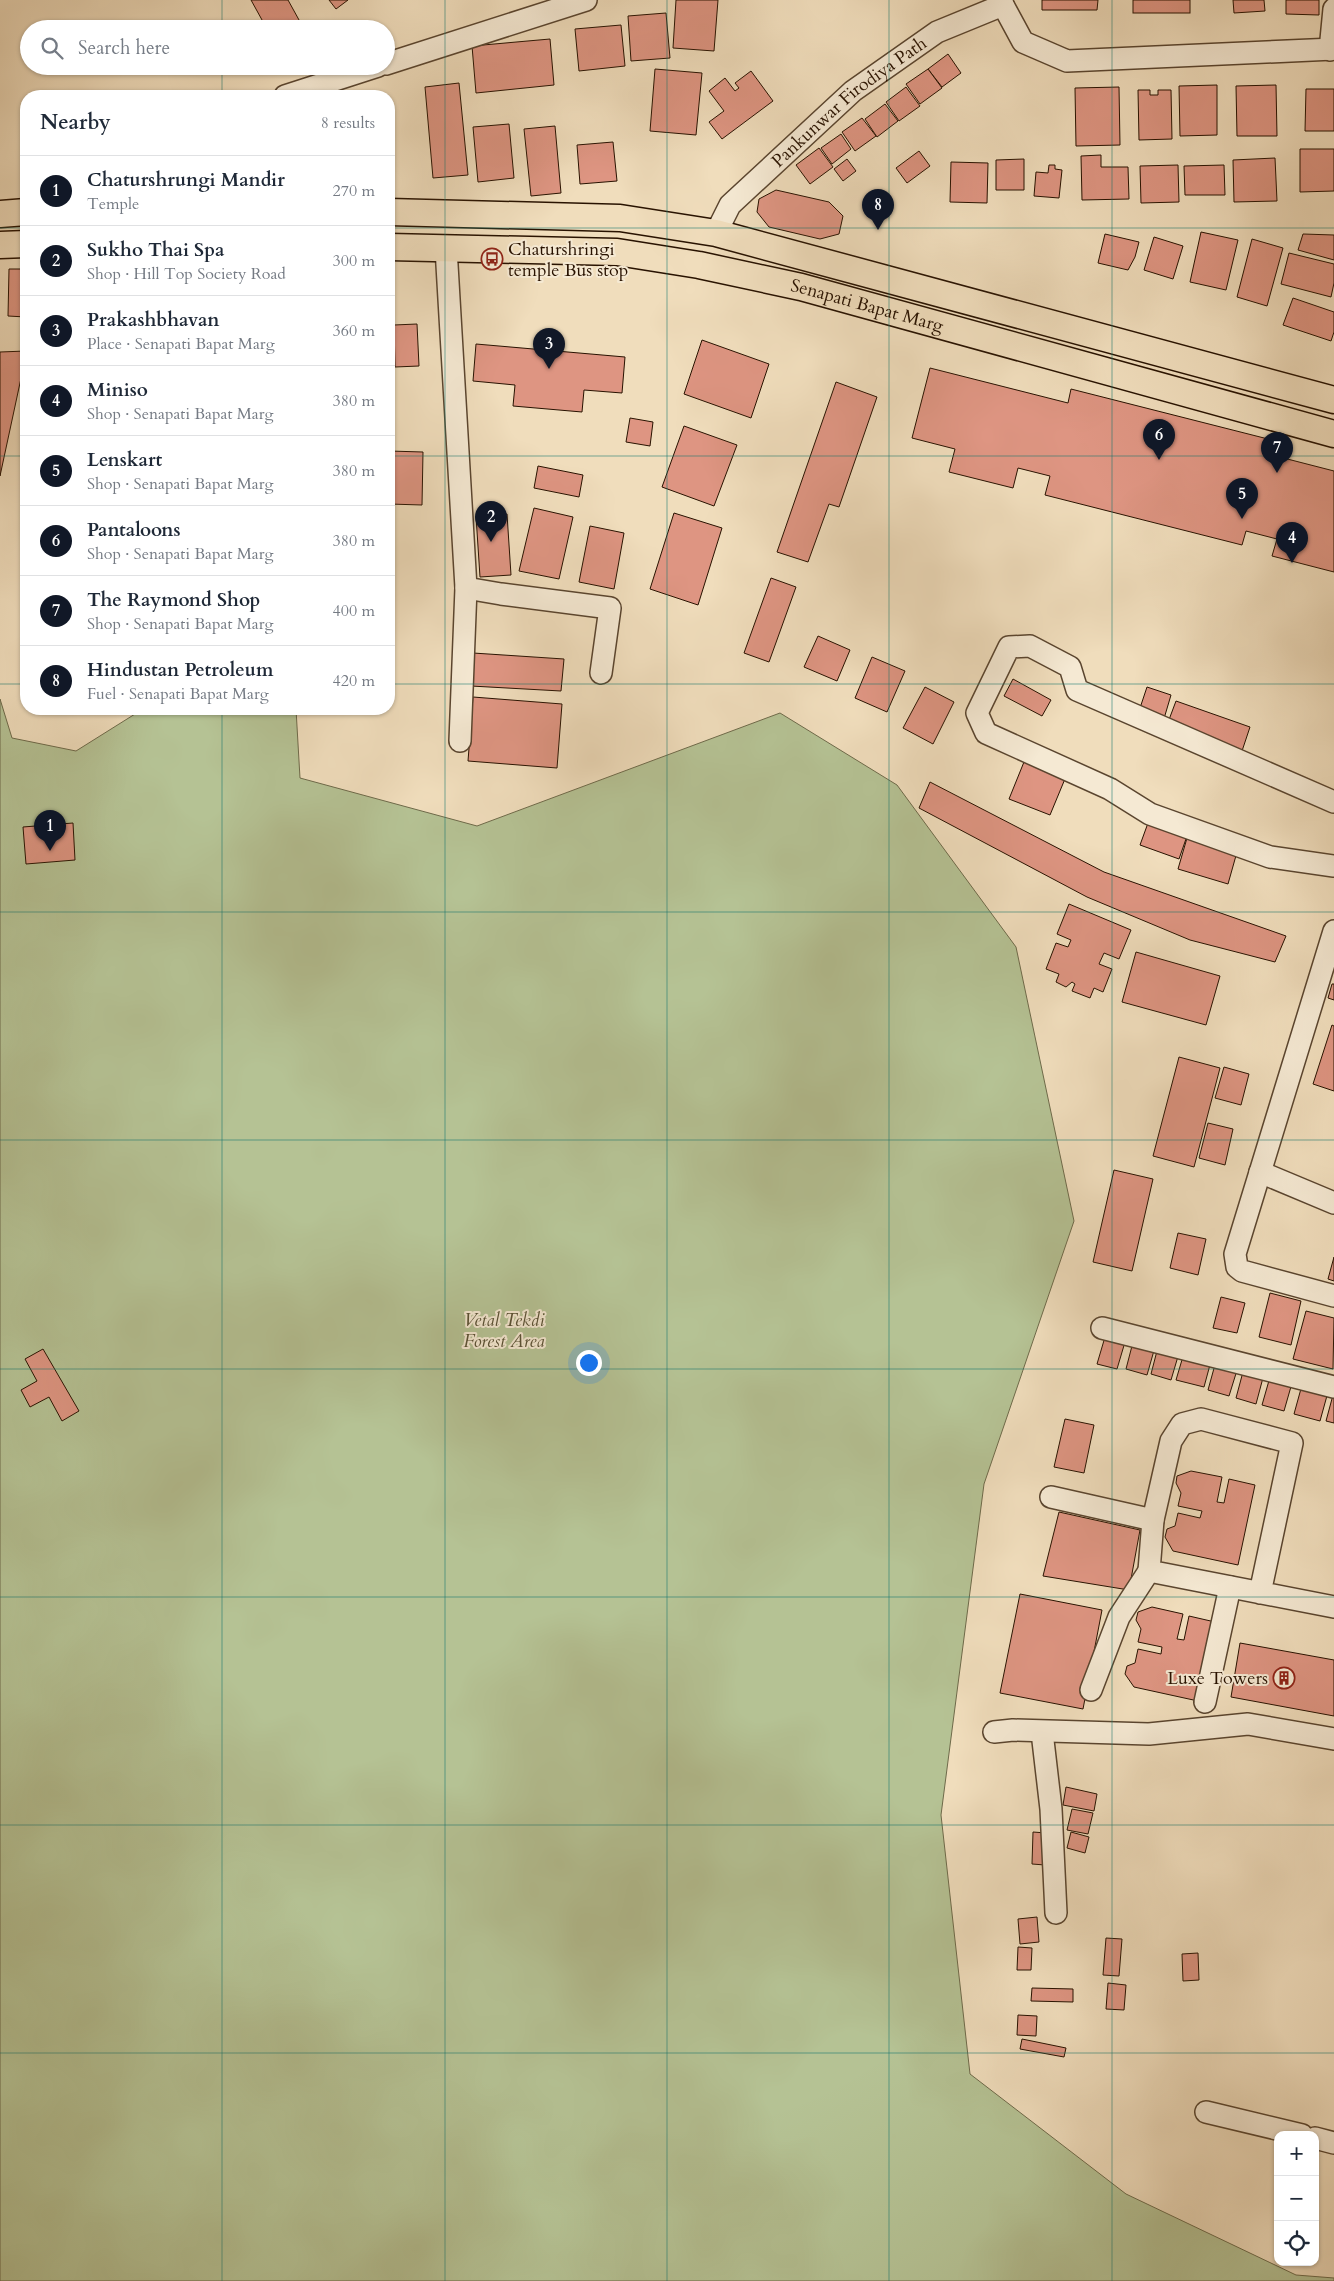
<!DOCTYPE html>
<meta charset="utf-8">
<style>
body{margin:0;font-family:Cardo,serif;background:#f2f2f3;color:#1f2937}
.controls{position:absolute;right:15px;bottom:15px;display:grid;overflow:hidden;border-radius:10px;box-shadow:0 1px 4px #0004}
.controls button{width:45px;height:45px;display:grid;place-items:center;padding:0;border:0;border-bottom:1px solid #e0e1e3;background:#fff;color:#1f2937;font:25px sans-serif}
.you{position:absolute;left:588px;top:1362px;width:18px;height:18px;margin:-12px;border:4px solid #fff;border-radius:50%;background:#1a73e8;box-shadow:0 0 0 8px #1a73e833}
.badge{display:grid;place-items:center;width:32px;height:32px;border-radius:50%;background:#111827;color:#fff;font-size:16px;font-weight:700}
.pin{position:absolute;translate:-50% -41px;filter:drop-shadow(0 1px 2px #0008)}
.pin::after{content:'';position:absolute;top:26px;width:18px;height:15px;background:inherit;clip-path:polygon(0 0,100% 0,50% 100%)}
.list{margin:0;padding:0;list-style:none}
h2{display:flex;justify-content:space-between;align-items:center;height:65px;margin:0;padding:0 20px;font-size:21px}
h2 small{font-size:16px;font-weight:400;color:#747a83}
.list li{display:grid;grid-template-columns:32px 1fr auto;gap:15px;align-items:center;box-sizing:border-box;height:70px;padding:0 20px;border-top:1px solid #e0e1e3}
.list b{display:block;font-size:19px;white-space:nowrap}
.list p{margin:0;font-size:16px;white-space:nowrap;color:#747a83}
.list em{font-size:16px;font-style:normal;color:#747a83}
.icon{flex:none;width:28px;height:28px;fill:none;stroke:currentColor;stroke-width:2;stroke-linecap:round;stroke-linejoin:round}
.map{position:relative;flex:none;width:1334px;height:2281px;overflow:hidden}
.search{position:absolute;background:#fff;box-shadow:0 1px 4px #0004;left:20px;top:20px;width:375px;height:55px;display:flex;align-items:center;gap:12px;box-sizing:border-box;padding:0 18px;border-radius:28px;color:#747a83;font-size:19px}
.panel{position:absolute;background:#fff;box-shadow:0 1px 4px #0004;left:20px;top:90px;width:375px;height:625px;border-radius:20px}
.map>svg:first-child{display:block}
.green{fill:#b5c294;stroke:#6e6a4a}
.building{fill:#de9582;stroke:#281200}
.lines{fill:none;stroke-linecap:round;stroke-linejoin:round}
.minor-casing{stroke:#5a452f;stroke-width:24}
.major-casing{stroke:#281200;stroke-width:29}
.minor{stroke:#f5e9d3;stroke-width:21}
.major{stroke:#f0ddbc;stroke-width:26}
.grid{fill:none;stroke:#0f766e;stroke-width:1;stroke-opacity:0.55}
.labels{text-anchor:middle;stroke-width:4;stroke-linejoin:round;paint-order:stroke}
.street-label{font-size:18px;fill:#281200;stroke:#f5e9d3}
.poi-label{font-size:18px;fill:#281200;stroke:#f5e9d3;text-anchor:start}
.park-label{font-size:18px;font-style:italic;fill:#595034;stroke:#f5e9d3}
</style>
<div class="map">
<svg width="1334" height="2281" viewBox="0 0 1334 2281">
<rect width="100%" height="100%" fill="#f0ddbc"/>
<filter id="stains"><feTurbulence type="fractalNoise" baseFrequency=".004" numOctaves="4"/><feColorMatrix values="0 0 0 0 .2 0 0 0 0 .09 0 0 0 0 .02 0 0 0 .5 -.17"/></filter>
<radialGradient id="worn" r=".72"><stop offset=".6" stop-color="#630" stop-opacity="0"/><stop offset="1" stop-color="#630" stop-opacity=".3"/></radialGradient>
<polygon class="green" points="0,699 12,738 76,751 143,709 296,709 300,778 477,826 780,713 897,785 1016,947 1074,1221 984,1484 941,1815 970,2074 1126,2194 1296,2275 1334,2278 1334,2281 0,2281"/>
<g class="building">
<polygon points="251,0 288,0 304,29 267,29"/>
<polygon points="329,0 348,0 336,9"/>
<polygon points="676,0 718,0 714,51 673,48"/>
<polygon points="1042,0 1098,0 1097,10 1042,10"/>
<rect x="1133" y="0" width="57" height="13"/>
<polygon points="1233,0 1264,0 1265,11 1234,13"/>
<polygon points="1286,0 1319,0 1319,15 1286,14"/>
<polygon points="666,13 670,58 631,61 628,16"/>
<polygon points="621,25 625,66 579,71 575,29"/>
<polygon points="550,39 554,85 476,93 472,46"/>
<polygon points="948,54 961,73 942,87 928,69"/>
<polygon points="655,69 702,73 696,135 650,131"/>
<polygon points="928,69 942,88 920,104 906,84"/>
<polygon points="751,71 773,101 722,139 709,122 724,111 709,91 725,78 735,91 739,88 735,83"/>
<polygon points="459,83 468,175 433,178 425,87"/>
<polygon points="1217,85 1217,135 1180,136 1179,86"/>
<polygon points="1276,85 1277,136 1237,136 1236,86"/>
<polygon points="906,87 920,106 899,121 886,102"/>
<polygon points="1119,87 1120,145 1076,146 1075,88"/>
<polygon points="1306,89 1334,89 1334,131 1305,131"/>
<polygon points="1138,90 1150,90 1150,95 1158,95 1158,90 1171,90 1172,139 1139,140"/>
<polygon points="885,104 898,121 877,137 865,119"/>
<polygon points="862,118 876,136 855,151 842,132"/>
<polygon points="509,124 514,178 478,182 473,127"/>
<polygon points="555,126 561,193 531,196 524,129"/>
<polygon points="841,134 851,149 832,164 821,148"/>
<polygon points="613,142 617,181 580,184 577,145"/>
<polygon points="819,148 833,167 810,184 796,165"/>
<polygon points="1300,149 1334,149 1334,191 1300,192"/>
<polygon points="919,151 930,166 907,183 896,168"/>
<polygon points="1101,155 1101,167 1128,167 1129,199 1082,200 1081,156"/>
<polygon points="1275,158 1277,201 1234,202 1233,160"/>
<polygon points="847,159 856,171 843,181 834,169"/>
<polygon points="1024,159 1024,190 996,190 996,160"/>
<polygon points="951,162 988,163 987,203 950,202"/>
<polygon points="1049,165 1055,165 1055,169 1062,170 1059,198 1034,196 1036,172 1048,173"/>
<polygon points="1178,165 1179,202 1141,203 1140,166"/>
<polygon points="1224,165 1225,195 1185,195 1184,166"/>
<polygon points="776,190 829,202 843,216 839,234 820,239 769,227 757,212 759,199"/>
<polygon points="1201,232 1238,240 1226,290 1190,282"/>
<polygon points="1105,234 1139,242 1135,257 1128,270 1098,263"/>
<polygon points="1303,234 1334,235 1334,260 1298,250"/>
<polygon points="1154,237 1183,246 1173,279 1144,270"/>
<polygon points="1252,239 1283,248 1267,306 1237,297"/>
<polygon points="1289,253 1334,264 1334,283 1331,297 1281,284"/>
<polygon points="9,269 26,269 26,317 8,316"/>
<polygon points="1293,298 1334,312 1334,332 1331,341 1283,325"/>
<polygon points="417,324 419,366 395,367 394,325"/>
<polygon points="702,340 769,364 751,418 684,394"/>
<polygon points="476,344 625,357 622,393 584,390 582,412 513,406 515,385 473,381"/>
<polygon points="26,351 26,355 0,476 0,352"/>
<polygon points="930,368 1068,403 1071,389 1268,439 1264,453 1334,471 1334,572 1272,556 1277,539 1246,531 1242,545 1045,495 1050,476 1018,468 1013,488 949,472 955,449 912,438"/>
<polygon points="836,382 877,397 839,507 829,504 808,562 777,552"/>
<polygon points="630,418 653,422 650,446 626,442"/>
<polygon points="684,426 737,445 714,506 662,487"/>
<polygon points="389,451 423,452 422,505 389,504"/>
<polygon points="538,466 583,475 579,497 534,488"/>
<polygon points="534,508 573,517 559,579 519,571"/>
<polygon points="674,513 722,528 698,605 650,589"/>
<polygon points="507,514 511,575 480,577 476,516"/>
<polygon points="590,526 624,533 614,589 579,582"/>
<polygon points="771,578 796,587 769,662 744,653"/>
<polygon points="818,636 850,650 837,681 804,667"/>
<polygon points="473,653 564,659 561,691 471,686"/>
<polygon points="872,657 905,671 887,712 855,698"/>
<polygon points="1013,679 1051,700 1042,716 1004,696"/>
<polygon points="925,687 954,702 933,744 903,728"/>
<polygon points="1147,687 1171,695 1163,722 1138,714"/>
<polygon points="473,697 562,704 557,768 468,761"/>
<polygon points="1176,701 1250,727 1242,751 1167,725"/>
<polygon points="1026,757 1067,774 1050,815 1009,799"/>
<polygon points="930,782 1104,872 1286,936 1275,962 1190,940 1087,897 919,808"/>
<polygon points="73,823 75,860 26,864 23,827"/>
<polygon points="1148,823 1187,836 1179,859 1140,845"/>
<polygon points="1187,838 1237,852 1228,884 1178,869"/>
<polygon points="1069,904 1131,930 1119,959 1104,953 1099,964 1112,969 1103,992 1094,988 1090,998 1072,991 1075,984 1072,982 1066,987 1056,982 1059,974 1046,969 1056,943 1068,947 1071,940 1057,934"/>
<polygon points="1136,952 1220,976 1206,1025 1122,1002"/>
<polygon points="1332,984 1334,984 1334,1000 1328,998"/>
<polygon points="1332,1025 1334,1026 1334,1091 1313,1084"/>
<polygon points="1179,1057 1220,1068 1194,1167 1153,1156"/>
<polygon points="1224,1067 1249,1074 1241,1105 1215,1098"/>
<polygon points="1208,1123 1233,1129 1225,1165 1199,1158"/>
<polygon points="1114,1170 1153,1179 1132,1271 1093,1262"/>
<polygon points="1178,1233 1206,1239 1198,1275 1170,1268"/>
<polygon points="1334,1257 1334,1281 1328,1279"/>
<polygon points="1270,1293 1301,1301 1291,1345 1259,1337"/>
<polygon points="1221,1297 1245,1303 1237,1333 1213,1328"/>
<polygon points="1306,1311 1334,1318 1333,1369 1293,1359"/>
<polygon points="1105,1337 1125,1342 1117,1369 1097,1364"/>
<polygon points="1133,1342 1155,1347 1147,1375 1126,1369"/>
<polygon points="1158,1347 1179,1353 1171,1380 1151,1374"/>
<polygon points="43,1349 79,1411 62,1421 49,1397 30,1407 21,1390 37,1381 25,1359"/>
<polygon points="1184,1353 1211,1361 1204,1387 1176,1380"/>
<polygon points="1216,1361 1238,1367 1229,1396 1208,1390"/>
<polygon points="1244,1368 1264,1374 1256,1404 1236,1398"/>
<polygon points="1270,1377 1292,1383 1284,1411 1262,1405"/>
<polygon points="1302,1385 1328,1392 1320,1421 1294,1414"/>
<polygon points="1333,1395 1334,1395 1334,1423 1326,1421"/>
<polygon points="1065,1419 1094,1425 1084,1473 1054,1467"/>
<polygon points="1191,1471 1222,1477 1217,1502 1224,1503 1229,1479 1255,1485 1238,1565 1173,1551 1165,1537 1167,1529 1175,1526 1178,1513 1200,1518 1202,1511 1178,1506 1181,1493 1176,1483 1177,1476"/>
<polygon points="1059,1512 1140,1530 1129,1590 1043,1576"/>
<polygon points="1020,1594 1102,1610 1083,1709 1000,1693"/>
<polygon points="1152,1607 1183,1614 1177,1639 1184,1640 1189,1616 1215,1622 1198,1701 1134,1687 1125,1674 1127,1666 1135,1663 1138,1649 1161,1654 1162,1647 1138,1642 1141,1629 1136,1620 1138,1612"/>
<polygon points="1240,1643 1334,1660 1334,1716 1231,1697"/>
<polygon points="1066,1787 1097,1794 1094,1811 1063,1805"/>
<polygon points="1072,1809 1093,1813 1088,1834 1067,1830"/>
<polygon points="1033,1832 1046,1833 1045,1865 1032,1864"/>
<polygon points="1071,1832 1089,1837 1085,1853 1067,1848"/>
<polygon points="1037,1917 1039,1942 1020,1944 1018,1919"/>
<polygon points="1106,1938 1122,1939 1119,1976 1103,1975"/>
<polygon points="1018,1947 1032,1948 1031,1970 1017,1970"/>
<polygon points="1198,1953 1199,1980 1183,1981 1182,1954"/>
<polygon points="1108,1983 1126,1985 1124,2010 1106,2009"/>
<polygon points="1032,1988 1073,1989 1073,2002 1031,2001"/>
<polygon points="1018,2015 1037,2016 1036,2036 1017,2035"/>
<polygon points="1022,2039 1066,2048 1064,2057 1020,2049"/>
</g>
<g class="lines">
<g class="minor-casing">
<g id="minor">
<polyline points="1003,5 1023,42 1067,61 1334,49"/>
<polyline points="1330,50 1334,9"/>
<polyline points="386,64 586,0"/>
<polyline points="285,96 378,66"/>
<path id="s1" d="M716 233 730 205 853 91 937 32 1003 5"/>
<polyline points="446,248 466,588 501,594 610,608 601,673"/>
<polyline points="460,741 466,588"/>
<polyline points="1334,802 1077,690 1070,667 1030,646 1009,647 977,713 986,733 1110,789 1150,814 1270,857 1334,866"/>
<polyline points="1334,931 1235,1254 1237,1267 1242,1271 1334,1296"/>
<polyline points="1260,1172 1334,1203"/>
<polyline points="1102,1328 1334,1387"/>
<polyline points="1051,1497 1153,1520"/>
<polyline points="1260,1593 1292,1443 1201,1419 1182,1424 1171,1441 1153,1520 1149,1571 1334,1607"/>
<polyline points="1091,1690 1119,1617 1149,1571"/>
<polyline points="1205,1702 1230,1587"/>
<polyline points="994,1732 1013,1730 1149,1734 1248,1724 1334,1739"/>
<polyline points="1042,1732 1051,1809 1056,1913"/>
<polyline points="1206,2112 1302,2135"/>
<polyline points="1315,2138 1334,2143"/>
</g>
</g>
<g class="major-casing">
<g id="major">
<polyline points="389,212 620,218 716,233 1334,400"/>
<polyline points="0,214 26,212"/>
<polyline points="0,245 26,244"/>
<path id="s2" d="M389 247 617 252 699 265 801 287 1334 434"/>
</g>
</g>
<use href="#minor" class="minor"/>
<use href="#major" class="major"/>
</g>
<path class="grid" d="M222 0V29M445 0V2281M667 0V2281M889 0V2281M1112 0V2281M222 66V96M0 228H26M389 228H1334M0 456H26M389 456H1334M0 684H26M389 684H1334M222 709V2281M0 912H1334M0 1140H1334M0 1369H1334M0 1597H1334M0 1825H1334M0 2053H1334"/>
<defs>
<g id="bus-ring" transform="scale(1.125)"><circle r="9.5" fill="#f5e9d3" stroke="#8f2418" stroke-width="1.5"/><path d="M-5-6H5V4H4V6H2V4H-2V6H-4V4H-5ZM-3.5-4V0h7V-4ZM-3.5 1.2v1.5H-2V1.2ZM2 1.2v1.5H3.5V1.2Z" fill="#8f2418"/></g>
<g id="building-ring" transform="scale(1.125)"><circle r="9.5" fill="#f5e9d3" stroke="#8f2418" stroke-width="1.5"/><path d="M-4-6H4V6H1V3H-1V6H-4ZM-2.5-4.3h1.7v1.8h-1.7ZM.8-4.3h1.7v1.8H.8ZM-2.5-1h1.7V.8h-1.7ZM.8-1h1.7V.8H.8Z" fill="#8f2418"/></g>
</defs>
<g fill-rule="evenodd">
<use href="#bus-ring" x="492" y="259"/>
<use href="#building-ring" x="1284" y="1678"/>
</g>
<g class="labels">
<g class="street-label">
<text dy="6" stroke="none"><textPath href="#s1" startOffset="189">Pankunwar Firodiya Path</textPath></text>
<text dy="6" stroke="none"><textPath href="#s2" startOffset="484">Senapati Bapat Marg</textPath></text>
</g>
<g class="poi-label">
<text x="508" y="255">Chaturshringi<tspan x="508" dy="21">temple Bus stop</tspan></text>
<text x="1268" y="1684" text-anchor="end">Luxe Towers</text>
</g>
<g class="park-label">
<text x="504" y="1326">Vetal Tekdi<tspan x="504" dy="21">Forest Area</tspan></text>
</g>
</g>
<rect width="100%" height="100%" filter="url(#stains)"/>
<rect width="100%" height="100%" fill="url(#worn)"/>
</svg>
<div class="controls">
<button>+</button>
<button>−</button>
<button><svg class="icon" aria-label="locate" viewBox="0 0 24 24"><circle cx="12" cy="12" r="6"/><path d="M12 2v4M12 18v4M2 12h4M18 12h4"/></svg></button>
</div>
<div class="you"></div>
<div class="pin badge" style="left:50px;top:851px">1</div>
<div class="pin badge" style="left:491px;top:542px">2</div>
<div class="pin badge" style="left:549px;top:369px">3</div>
<div class="pin badge" style="left:1292px;top:563px">4</div>
<div class="pin badge" style="left:1242px;top:519px">5</div>
<div class="pin badge" style="left:1159px;top:460px">6</div>
<div class="pin badge" style="left:1277px;top:473px">7</div>
<div class="pin badge" style="left:878px;top:230px">8</div>
<div class="search"><svg class="icon" aria-label="search" viewBox="0 0 24 24"><circle cx="10" cy="10" r="6"/><path d="M15 15l6 6"/></svg>Search here</div>
<section class="panel">
<h2>Nearby<small>8 results</small></h2>
<ul class="list">
<li><span class="badge">1</span><div><b>Chaturshrungi Mandir</b><p>Temple</p></div><em>270 m</em></li>
<li><span class="badge">2</span><div><b>Sukho Thai Spa</b><p>Shop · Hill Top Society Road</p></div><em>300 m</em></li>
<li><span class="badge">3</span><div><b>Prakashbhavan</b><p>Place · Senapati Bapat Marg</p></div><em>360 m</em></li>
<li><span class="badge">4</span><div><b>Miniso</b><p>Shop · Senapati Bapat Marg</p></div><em>380 m</em></li>
<li><span class="badge">5</span><div><b>Lenskart</b><p>Shop · Senapati Bapat Marg</p></div><em>380 m</em></li>
<li><span class="badge">6</span><div><b>Pantaloons</b><p>Shop · Senapati Bapat Marg</p></div><em>380 m</em></li>
<li><span class="badge">7</span><div><b>The Raymond Shop</b><p>Shop · Senapati Bapat Marg</p></div><em>400 m</em></li>
<li><span class="badge">8</span><div><b>Hindustan Petroleum</b><p>Fuel · Senapati Bapat Marg</p></div><em>420 m</em></li>
</ul>
</section>
</div>
